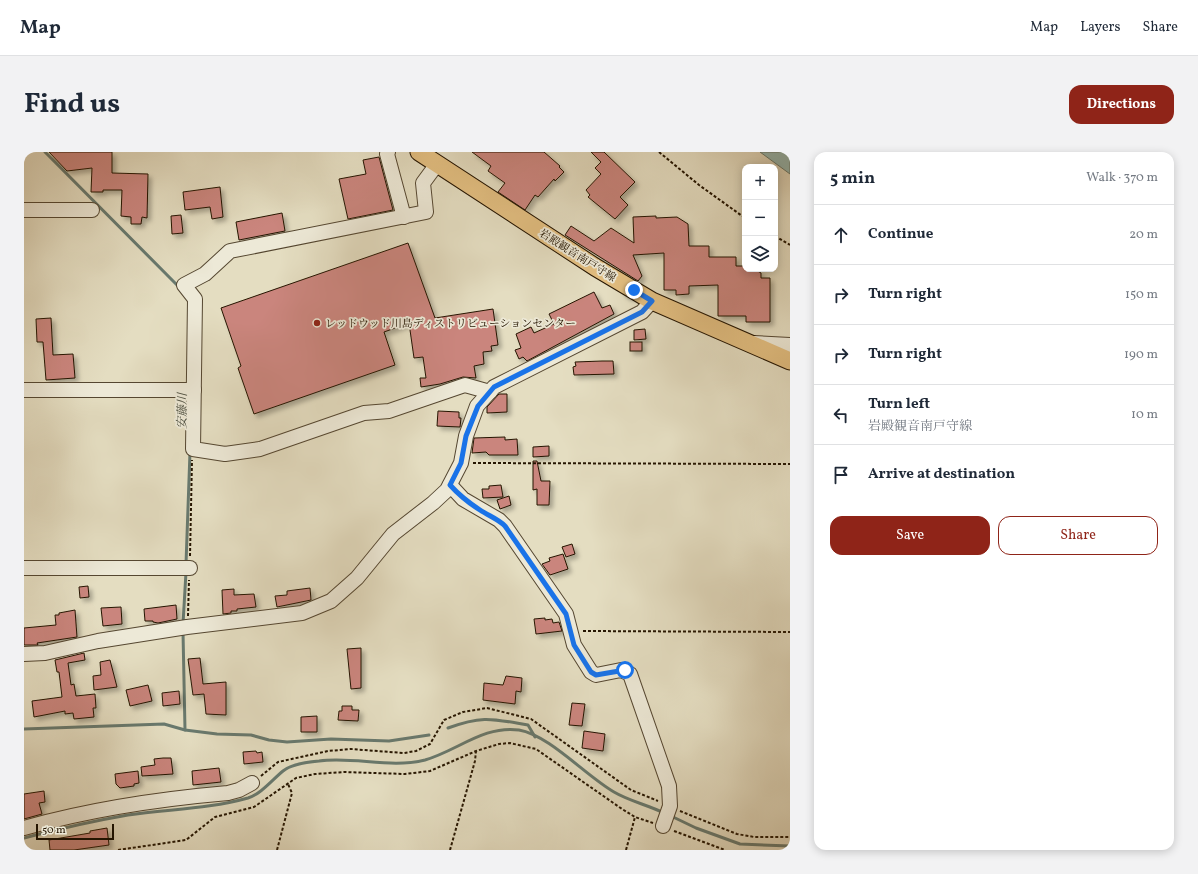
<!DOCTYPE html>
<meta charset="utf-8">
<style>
body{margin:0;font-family:Vollkorn,"Noto Serif JP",serif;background:#f2f2f3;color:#1f2937}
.controls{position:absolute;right:12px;top:12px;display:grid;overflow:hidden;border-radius:8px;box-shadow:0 2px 10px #0003}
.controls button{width:36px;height:36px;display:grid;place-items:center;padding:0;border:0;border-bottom:1px solid #e0e1e3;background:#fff;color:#1f2937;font:20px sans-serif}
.scale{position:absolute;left:12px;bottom:10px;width:78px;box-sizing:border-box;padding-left:4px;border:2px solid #251501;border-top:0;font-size:11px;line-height:14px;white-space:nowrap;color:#251501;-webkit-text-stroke:3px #ede9d7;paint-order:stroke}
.stop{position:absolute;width:12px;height:12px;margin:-9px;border:3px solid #1a73e8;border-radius:50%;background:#fff}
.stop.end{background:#1a73e8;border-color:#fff;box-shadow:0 1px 4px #0008}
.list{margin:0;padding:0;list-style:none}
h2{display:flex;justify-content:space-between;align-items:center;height:52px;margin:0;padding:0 16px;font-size:17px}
h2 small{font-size:13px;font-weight:400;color:#747a83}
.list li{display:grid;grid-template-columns:26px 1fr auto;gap:12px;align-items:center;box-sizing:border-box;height:60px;padding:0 16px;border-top:1px solid #e0e1e3}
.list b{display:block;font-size:15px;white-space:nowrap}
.list p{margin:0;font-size:13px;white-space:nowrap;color:#747a83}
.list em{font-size:13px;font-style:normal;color:#747a83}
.actions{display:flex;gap:8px;padding:12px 16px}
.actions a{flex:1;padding:9px 0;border:1px solid #8f2418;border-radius:12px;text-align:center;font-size:14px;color:#8f2418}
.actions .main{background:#8f2418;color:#fff}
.icon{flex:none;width:22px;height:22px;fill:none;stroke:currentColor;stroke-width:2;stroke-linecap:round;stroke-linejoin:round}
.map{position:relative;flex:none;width:766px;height:698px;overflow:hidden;border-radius:12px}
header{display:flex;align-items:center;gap:24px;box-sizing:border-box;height:56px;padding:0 20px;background:#fff;border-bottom:1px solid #e0e1e3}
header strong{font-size:19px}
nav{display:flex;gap:22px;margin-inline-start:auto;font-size:14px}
.intro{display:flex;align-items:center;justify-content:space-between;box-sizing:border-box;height:96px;padding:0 24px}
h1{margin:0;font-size:28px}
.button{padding:10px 18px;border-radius:12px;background:#8f2418;color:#fff;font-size:14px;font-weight:700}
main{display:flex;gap:24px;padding:0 24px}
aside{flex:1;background:#fff;border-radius:12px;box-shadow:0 2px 10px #0003}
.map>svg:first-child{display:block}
.water{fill:#95bbb6;stroke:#68796e}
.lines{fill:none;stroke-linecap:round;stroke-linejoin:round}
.stream{stroke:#68796e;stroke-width:3}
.building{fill:#ca857d;stroke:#251501;filter:url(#shadow)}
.minor-casing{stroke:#554731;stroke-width:16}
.major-casing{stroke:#251501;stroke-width:19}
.path{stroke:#251501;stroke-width:2;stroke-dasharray:3 2;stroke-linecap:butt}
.minor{stroke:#ede9d7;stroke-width:14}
.major{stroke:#e2be80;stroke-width:17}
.route{stroke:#1a73e8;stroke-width:5}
.poi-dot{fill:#8f2418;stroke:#ede9d7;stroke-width:1.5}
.labels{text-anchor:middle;stroke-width:3.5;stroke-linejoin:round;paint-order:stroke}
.street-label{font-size:11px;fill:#251501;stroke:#ede9d7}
.poi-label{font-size:11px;fill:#251501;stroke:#ede9d7;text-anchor:start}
.water-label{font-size:12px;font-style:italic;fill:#4c4f40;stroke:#ede9d7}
</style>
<header>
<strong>Map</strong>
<nav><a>Map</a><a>Layers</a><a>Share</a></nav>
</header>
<div class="intro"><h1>Find us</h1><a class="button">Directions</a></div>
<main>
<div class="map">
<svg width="766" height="698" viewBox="0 0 766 698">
<defs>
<filter id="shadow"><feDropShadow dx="3.5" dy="3.5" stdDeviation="2" flood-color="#0004"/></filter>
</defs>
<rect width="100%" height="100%" fill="#e4ddc1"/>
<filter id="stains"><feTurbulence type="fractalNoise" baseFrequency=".005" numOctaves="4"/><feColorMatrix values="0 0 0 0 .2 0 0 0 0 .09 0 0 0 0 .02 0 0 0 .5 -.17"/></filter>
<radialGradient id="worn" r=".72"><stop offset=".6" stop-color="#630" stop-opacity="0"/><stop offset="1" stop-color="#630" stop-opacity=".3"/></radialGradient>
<polygon class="water" points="736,0 766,0 766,22"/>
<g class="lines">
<g class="stream">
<polyline points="21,0 155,135"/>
<polyline points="162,412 166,300"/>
<polyline points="159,472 162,420"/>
<polyline points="159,480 161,578"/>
<path d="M424 576C459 563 469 567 504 573L511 585"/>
<polyline points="0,577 140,572 161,578 193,582 227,583 245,588 263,590 307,587 365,589 405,583"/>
<polyline points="647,664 672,676 716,692 766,694"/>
<path d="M0 686C34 677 69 669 104 663 144 657 185 657 224 646 237 642 248 628 259 619 267 612 284 610 295 609 330 604 366 617 401 608 433 599 460 573 495 578 525 583 562 624 590 640 605 649 624 653 640 661"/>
</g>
</g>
<g class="building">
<polygon points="25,0 88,0 88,21 124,22 123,66 118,65 117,72 107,72 107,65 97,64 98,38 79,38 79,40 67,40 68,16 43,19"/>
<polygon points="448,0 520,0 536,14 535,15 540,20 531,29 530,27 514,45 511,43 501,58 474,40 481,31 464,19 467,14"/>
<polygon points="567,0 580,0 611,30 596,45 604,53 591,67 564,45 566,43 562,38 577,22 571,16 577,10"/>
<polygon points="355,5 369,58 324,67 315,27 342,22 339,8"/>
<polygon points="196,35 199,65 188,67 186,55 161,58 159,40"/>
<polygon points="258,61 261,79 215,88 212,70"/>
<polygon points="157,63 159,81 148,82 147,64"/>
<polygon points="632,64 632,66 653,65 664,72 665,94 685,94 685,105 712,105 712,114 721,114 721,117 730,117 737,121 737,126 746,126 746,170 722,170 722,164 694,164 694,133 665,134 665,142 652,143 652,138 640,138 640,101 609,103 618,124 614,129 541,83 547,74 570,89 587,76 610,91 609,65"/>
<polygon points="384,91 411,166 469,157 474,193 467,194 468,199 459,200 460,212 450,214 452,226 439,225 416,232 397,235 396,226 402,226 399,205 390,206 385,171 360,180 371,213 230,262 214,216 217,214 197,156"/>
<polygon points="570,140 578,156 586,153 590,162 503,209 499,205 495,207 491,198 497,196 492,182 507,175 510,181 530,172 525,162"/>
<polygon points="27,166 29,203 49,202 51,226 22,228 19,190 13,190 12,167"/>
<polygon points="621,177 622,187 610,188 610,178"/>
<rect x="606" y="190" width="12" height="9"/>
<polygon points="578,209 589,209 590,222 550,223 549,215 552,214 551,210"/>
<polygon points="475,242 483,242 483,260 463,261 463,255"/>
<polygon points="414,259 435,260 435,266 437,266 436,275 413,274"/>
<polygon points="481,285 481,288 493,287 494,303 465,303 462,300 448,301 450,286"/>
<polygon points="525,294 525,304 509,305 509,295"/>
<polygon points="509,309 513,309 517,329 526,329 525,353 513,353 513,337 509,338"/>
<polygon points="477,333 479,345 459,346 458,337 465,337 465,334"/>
<polygon points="485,344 487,353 476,357 473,348"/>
<polygon points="548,392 551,402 542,405 538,395"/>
<polygon points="539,402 544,417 526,423 518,412 526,409 525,406"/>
<polygon points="64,434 65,445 56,446 55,435"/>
<polygon points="286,436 287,448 253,455 251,444 263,443 263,439"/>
<polygon points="210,437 210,443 230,442 232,455 213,457 213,459 207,459 207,461 199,462 198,438"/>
<polygon points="152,453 153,467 134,471 129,470 129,469 121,469 120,457"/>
<polygon points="97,455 98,472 79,474 77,456"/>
<polygon points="51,458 53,485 13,491 14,493 0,493 0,476 32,473 31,463 35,463 35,461"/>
<polygon points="521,466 521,468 528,467 529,471 535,470 538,479 512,482 510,467"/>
<polygon points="337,496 337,536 327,537 323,497"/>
<polygon points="60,501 61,508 44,511 47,533 50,532 52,544 71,542 72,556 69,556 70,565 50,567 49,561 41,562 41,559 10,565 8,549 38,545 35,520 33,520 31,508"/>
<polygon points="176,506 179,532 202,530 202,563 182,562 180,542 169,543 164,507"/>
<polygon points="86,508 93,535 70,538 69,524 77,523 76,510"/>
<polygon points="482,524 498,526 497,540 492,539 491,552 459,548 460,531 479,533"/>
<polygon points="124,533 128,549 106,554 102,538"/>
<polygon points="155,539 156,552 139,554 138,541"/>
<polygon points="548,551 561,552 558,574 545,573"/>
<polygon points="318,554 328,554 328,558 335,558 334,569 314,568 315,559 318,559"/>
<polygon points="293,564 293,580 277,580 277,565"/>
<polygon points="560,579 581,582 579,599 558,596"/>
<polygon points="232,599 233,601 238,600 239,610 220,612 219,600"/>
<polygon points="139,606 147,606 149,622 118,624 117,615 131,613 130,607"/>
<polygon points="195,616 197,630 169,633 168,619"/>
<polygon points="114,619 115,631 110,632 110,634 96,636 92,632 91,622"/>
<polygon points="20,639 21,650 15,651 18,662 0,667 0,642"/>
<polygon points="83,676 85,693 50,698 26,698 25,688 66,681 66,679"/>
</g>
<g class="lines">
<g class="minor-casing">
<g id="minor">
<polyline points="364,0 363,2 380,65"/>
<polyline points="413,12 399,31 402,60 206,99 181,122 160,133 171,147 169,297 201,302 236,297 340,261 365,259 441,233 466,240"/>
<polyline points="0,58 68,58"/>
<polyline points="730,191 766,193"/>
<polyline points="0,238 170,238"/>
<polyline points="426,333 439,347 475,368 481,374 542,462 550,493 567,520 572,523 597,518 606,522 645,634 646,654 639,674"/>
<polyline points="0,416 166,416"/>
<polyline points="0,502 21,501 74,489 163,475 278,461 307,449 333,426 369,382 409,351 423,338 437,311 442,284 453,254 470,235 618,160 628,149"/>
<path d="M0 676C67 657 135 647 204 641L215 638 228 631"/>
</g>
</g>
<g class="major-casing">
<polyline id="major" points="395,0 571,115 628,149 766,209"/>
</g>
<g class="path">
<polyline points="635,0 675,33 721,66"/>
<polyline points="751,84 766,93"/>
<polyline points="449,311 766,312"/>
<polyline points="166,404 168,308"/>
<polyline points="164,464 165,428"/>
<polyline points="559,479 766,480"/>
<polyline points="237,624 254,610 304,599 327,597 380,601 392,599 406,592 420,568 439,560 463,556 507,567 607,638 634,649"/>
<polyline points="656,659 713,682 730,685 766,685"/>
<polyline points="650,679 701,698"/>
<polyline points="94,698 162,688 191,665 230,655 272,626 291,622 320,620 381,622 406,619 452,599 475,592 486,591 512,597 598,657 611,665 629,671"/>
<polyline points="253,698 268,641 264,632"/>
<polyline points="426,698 451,609 452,599"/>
<polyline points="602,698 611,665"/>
</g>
<use href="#minor" class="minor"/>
<use href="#major" class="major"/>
</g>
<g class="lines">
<path class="route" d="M601 518 572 523 567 520 550 493 542 462 481 374C474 367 465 364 456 358 445 351 435 343 426 333L437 311 442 284 454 254 470 235 618 160 628 149 610 138"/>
</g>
<circle class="poi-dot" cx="293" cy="171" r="4"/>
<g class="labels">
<g class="street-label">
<text transform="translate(554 103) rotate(32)" y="4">岩殿観音南戸守線</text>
</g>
<g class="poi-label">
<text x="301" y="175">レッドウッド川島ディストリビューションセンター</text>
</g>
<g class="water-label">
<text transform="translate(158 259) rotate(-89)" y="4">安藤川</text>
</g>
</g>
<rect width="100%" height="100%" filter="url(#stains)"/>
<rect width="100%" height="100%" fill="url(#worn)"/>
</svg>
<div class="controls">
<button>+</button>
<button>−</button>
<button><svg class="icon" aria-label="layers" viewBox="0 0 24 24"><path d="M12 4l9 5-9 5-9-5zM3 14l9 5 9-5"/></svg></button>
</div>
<div class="scale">50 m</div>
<div class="stop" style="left:601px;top:518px"></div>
<div class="stop end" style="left:610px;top:138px"></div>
</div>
<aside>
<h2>5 min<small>Walk · 370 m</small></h2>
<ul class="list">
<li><svg class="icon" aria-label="ahead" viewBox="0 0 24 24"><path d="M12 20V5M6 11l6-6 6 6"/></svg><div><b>Continue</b></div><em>20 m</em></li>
<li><svg class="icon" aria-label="right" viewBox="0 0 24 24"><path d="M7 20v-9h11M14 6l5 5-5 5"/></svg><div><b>Turn right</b></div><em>150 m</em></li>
<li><svg class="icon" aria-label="right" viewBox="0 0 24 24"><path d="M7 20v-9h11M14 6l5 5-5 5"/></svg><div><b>Turn right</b></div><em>190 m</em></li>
<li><svg class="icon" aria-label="left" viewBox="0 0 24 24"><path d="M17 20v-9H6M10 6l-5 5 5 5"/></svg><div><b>Turn left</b><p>岩殿観音南戸守線</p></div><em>10 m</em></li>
<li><svg class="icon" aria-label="arrive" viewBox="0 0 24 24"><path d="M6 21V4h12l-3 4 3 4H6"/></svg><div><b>Arrive at destination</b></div></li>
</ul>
<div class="actions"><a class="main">Save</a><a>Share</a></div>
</aside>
</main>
